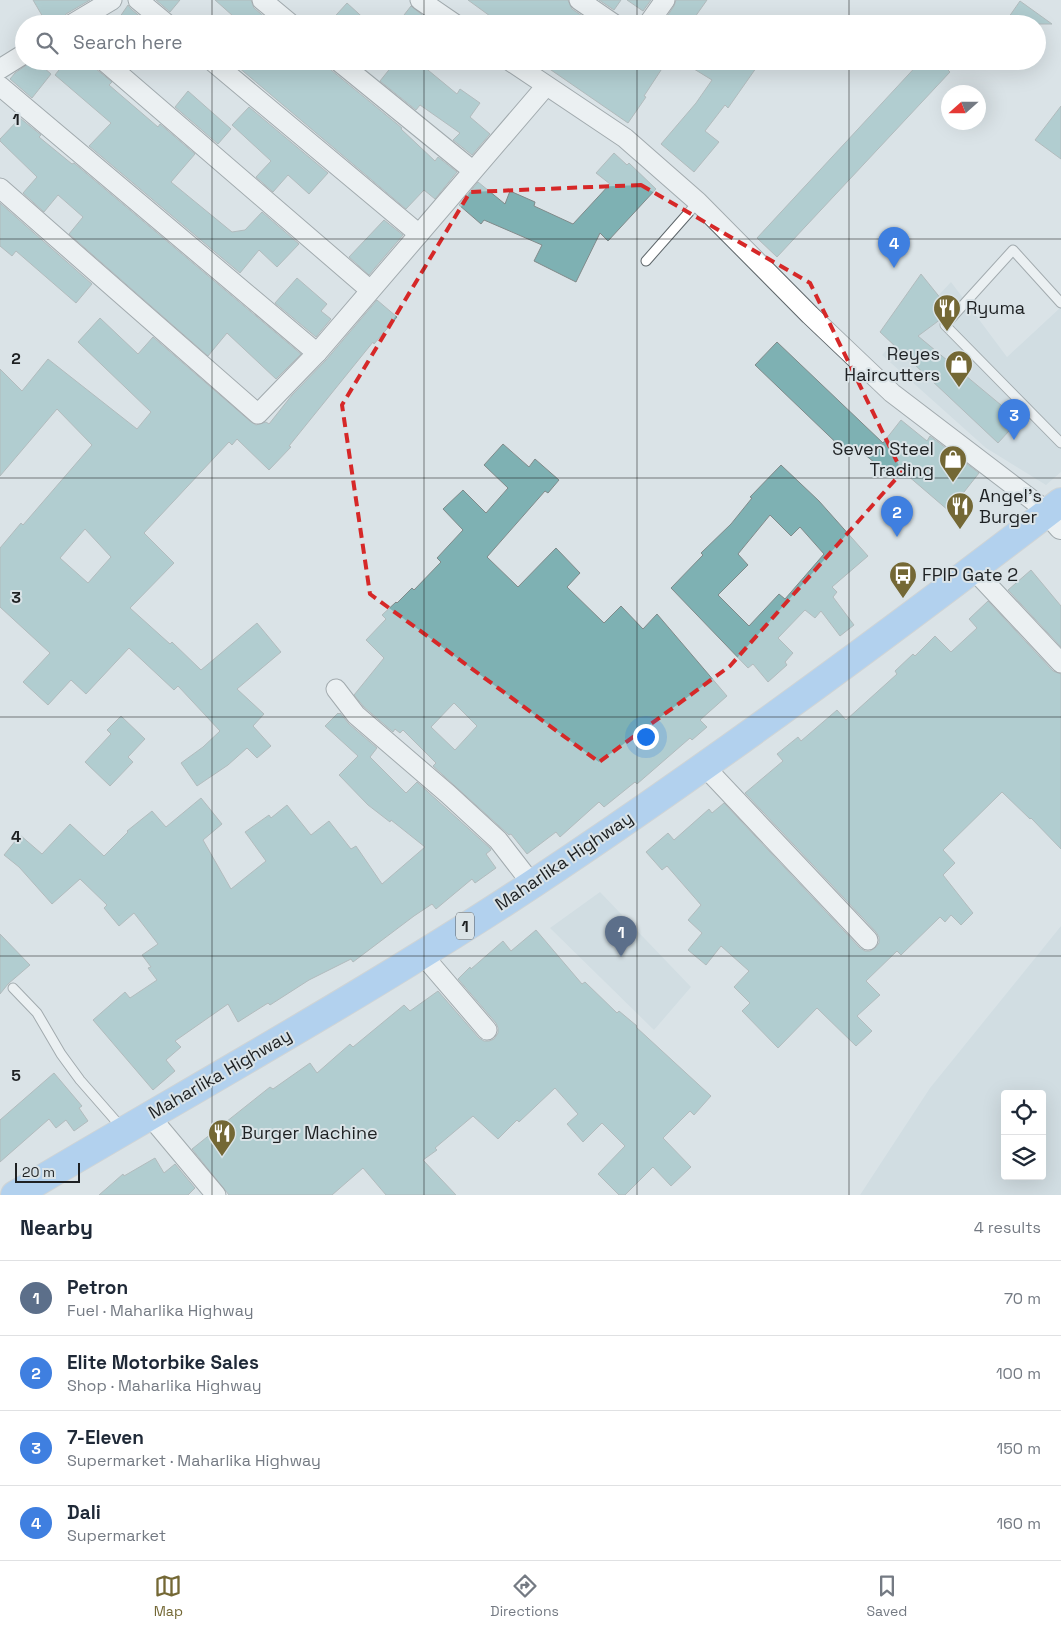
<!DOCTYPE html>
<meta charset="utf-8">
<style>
body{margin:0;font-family:"Space Grotesk",sans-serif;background:#f6f6f7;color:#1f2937}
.controls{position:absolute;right:15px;bottom:15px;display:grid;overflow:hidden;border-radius:5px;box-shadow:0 5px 20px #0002}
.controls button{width:45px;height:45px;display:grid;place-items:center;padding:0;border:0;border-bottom:1px solid #e0e1e3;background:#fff;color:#1f2937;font:25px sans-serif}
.compass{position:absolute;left:941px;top:85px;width:45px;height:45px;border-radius:50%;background:#fff;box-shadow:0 5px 20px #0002;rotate:249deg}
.scale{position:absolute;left:15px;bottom:12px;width:65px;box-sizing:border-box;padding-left:5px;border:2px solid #1e2123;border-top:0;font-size:14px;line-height:18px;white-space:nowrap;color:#1e2123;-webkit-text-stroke:4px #dae3e7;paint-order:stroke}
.you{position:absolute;left:645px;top:736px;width:18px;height:18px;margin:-12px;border:4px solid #fff;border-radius:50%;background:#1a73e8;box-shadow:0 0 0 8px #1a73e833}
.badge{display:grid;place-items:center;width:32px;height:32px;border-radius:50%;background:#746835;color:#fff;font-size:16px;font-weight:700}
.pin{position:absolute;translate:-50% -41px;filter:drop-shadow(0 1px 2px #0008)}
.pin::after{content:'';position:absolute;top:26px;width:18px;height:15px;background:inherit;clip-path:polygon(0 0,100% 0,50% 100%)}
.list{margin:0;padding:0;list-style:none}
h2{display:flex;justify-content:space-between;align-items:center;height:65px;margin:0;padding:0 20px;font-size:21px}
h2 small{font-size:16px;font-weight:400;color:#747a83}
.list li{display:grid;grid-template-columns:32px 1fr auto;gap:15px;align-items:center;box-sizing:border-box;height:75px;padding:0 20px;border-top:1px solid #e0e1e3}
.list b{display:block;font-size:19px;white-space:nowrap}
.list p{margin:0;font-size:16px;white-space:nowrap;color:#747a83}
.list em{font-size:16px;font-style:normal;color:#747a83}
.icon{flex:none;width:28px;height:28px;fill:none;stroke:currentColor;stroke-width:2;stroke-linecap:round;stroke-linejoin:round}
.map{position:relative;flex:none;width:1061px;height:1195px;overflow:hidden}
.search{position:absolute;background:#fff;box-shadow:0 5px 20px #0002;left:15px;right:15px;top:15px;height:55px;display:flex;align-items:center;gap:12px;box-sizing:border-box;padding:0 18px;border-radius:28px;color:#747a83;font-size:19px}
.sheet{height:365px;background:#fff}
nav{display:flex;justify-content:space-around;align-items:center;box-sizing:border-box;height:70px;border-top:1px solid #e0e1e3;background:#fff;font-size:14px;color:#747a83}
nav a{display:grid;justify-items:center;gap:2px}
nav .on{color:#746835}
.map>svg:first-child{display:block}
.built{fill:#c5d5dc;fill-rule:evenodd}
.building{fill:#7eb1b3;stroke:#808a8a;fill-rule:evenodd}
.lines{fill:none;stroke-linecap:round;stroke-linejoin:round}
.service-casing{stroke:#5d6569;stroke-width:11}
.minor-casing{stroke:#5d6569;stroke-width:21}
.tertiary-casing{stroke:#5d6569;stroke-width:26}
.trunk-casing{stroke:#c0c1c1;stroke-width:30}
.service{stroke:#fff;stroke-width:9}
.minor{stroke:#fff;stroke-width:19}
.tertiary{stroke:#fff;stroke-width:24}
.trunk{stroke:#82bbf7;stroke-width:28}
.marked{fill:none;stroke:#d62828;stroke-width:4;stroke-dasharray:10 6;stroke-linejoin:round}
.grid{fill:none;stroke:#1e2123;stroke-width:1;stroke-opacity:0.55}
.labels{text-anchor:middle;stroke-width:4;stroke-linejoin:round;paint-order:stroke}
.shield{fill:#dae3e7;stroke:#565b5e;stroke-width:1}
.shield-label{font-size:16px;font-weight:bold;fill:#1e2123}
.poi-label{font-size:18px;fill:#1e2123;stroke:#dae3e7;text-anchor:start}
.street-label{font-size:18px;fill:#1e2123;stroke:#dae3e7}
.grid-label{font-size:16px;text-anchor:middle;font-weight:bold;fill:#1e2123;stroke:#dae3e7;stroke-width:4;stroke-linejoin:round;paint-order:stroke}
</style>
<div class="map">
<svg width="1061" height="1195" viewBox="0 0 1061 1195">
<rect width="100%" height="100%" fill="#dae3e7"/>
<g class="built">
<polygon points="951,282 1007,357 1061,307 1061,472 1046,485 986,448 882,355"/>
<polygon points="600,892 691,987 654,1030 550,928"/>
<path d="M1061 926V1195H860L930 1088ZM1005 1094H1042V1176H1005Z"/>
</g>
<g class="building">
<polygon points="33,0 90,0 66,14 62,20 56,24 47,24"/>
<polygon points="156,0 180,0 170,12"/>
<polygon points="215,0 251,0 254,8 273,24 242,24"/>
<polygon points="468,0 568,0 572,9 594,24 501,24"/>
<polygon points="599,0 621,0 614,10"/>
<polygon points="627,0 651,0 643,11"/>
<polygon points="676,0 707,0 690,24 662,24 674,6"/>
<polygon points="1020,1 1052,24 1004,24"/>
<polygon points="347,3 370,24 328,24"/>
<polygon points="128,5 131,9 149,24 115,24"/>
<polygon points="411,6 426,18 422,24 397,24"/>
<polygon points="32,61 36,61 51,74 32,98 10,79 15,73"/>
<polygon points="66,61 93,61 96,69 112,82 109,85 158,127 160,124 195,154 171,182 232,232 245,230 262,212 299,244 277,267 259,250 240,273 89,146 111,123 55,75"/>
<polygon points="231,61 323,61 331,70 402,128 401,129 435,161 438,157 457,172 435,199 424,190 406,209"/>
<polygon points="396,61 417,61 457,94 460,89 480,103 470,117 490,134 472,155 453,140 460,133 420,105 416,110 380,81"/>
<polygon points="538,61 667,61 644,96 646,97 628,123"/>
<polygon points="681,61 761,61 728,108 725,105 705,131 719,142 694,172 661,144 696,103 712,80"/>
<polygon points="921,61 939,61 950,72 777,257 757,238"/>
<polygon points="188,91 231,129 218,144 175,107"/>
<polygon points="1061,106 1061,159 1035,140"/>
<polygon points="249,107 328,173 309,194 288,175 273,192 256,177 271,161 232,125"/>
<polygon points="20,118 41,135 39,137 72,164 74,163 301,354 276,379 227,333 208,356 69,234 83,217 58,195 44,212 23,193 37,177 0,141 0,139"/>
<polygon points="614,153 627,165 629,163 656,189 608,241 600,233 576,282 534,261 542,245 484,220 481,224 459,205 478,182 505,204 510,191 535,202 534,206 573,224 610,184 596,173"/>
<polygon points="0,203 92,284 76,303 16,251 12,256 0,246"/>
<polygon points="384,220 403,235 369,275 349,257"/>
<polygon points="921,274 950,310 945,316 918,336 1019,420 998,443 880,332"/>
<polygon points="297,278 327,304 321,311 331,319 316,337 275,303"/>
<path d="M377 300 397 317 374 344 373 342 289 446 291 447 269 470 237 439 232 445 229 442 144 533 174 563 130 608 170 644 172 642 201 670 257 623 281 652 237 689 264 714 253 726 271 746 257 758 247 748 228 765 197 786 181 763 203 747 220 731 178 686 174 690 129 648 86 694 71 680 48 705 23 682 50 653 0 607V548L21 523 23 525 92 445 57 409 0 476V369L22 391 48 359 137 429 151 412 78 342 100 318 138 354 153 337 251 422 256 425 266 422 269 424 292 395 326 360ZM85 529 111 557 88 583 60 558Z"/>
<polygon points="777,342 883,443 901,420 927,441 930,436 979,473 949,511 900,469 893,478 857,448 850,456 755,365"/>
<path d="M503 444 529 467 535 459 559 480 548 493 545 491 487 557 518 587 556 548 580 573 567 587 604 623 621 606 643 629 657 614 727 696 700 720 707 727 692 740 690 738 637 784 635 782 604 807 599 802 560 837 556 832 527 854 511 834 509 835 433 766 436 763 403 730 400 733 395 729 393 732 364 707 354 695 384 658 366 640 386 619 382 615 396 602 397 603 412 588 414 590 441 562 437 558 463 530 443 509 463 490 486 513 508 488 484 465ZM454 703 477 726 455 750 431 727Z"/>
<path d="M781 465 819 501 868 556 832 587 837 592 833 597 854 625 840 636 821 611 815 618 805 610 778 638 793 653 785 662 787 665 768 682 753 664 748 668 671 588 703 555 701 553 731 524 752 498 750 497ZM770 515 791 536 800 527 824 554 785 599 779 594 749 626 718 595 748 565 738 554Z"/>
<polygon points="1031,570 1061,606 1061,647 1008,590"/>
<polygon points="988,601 1053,671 1061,674 1061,849 1031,818 1030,819 1002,792 943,850 955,863 943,875 973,913 961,925 951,915 945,922 940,917 901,955 897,951 866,981 880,995 857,1016 872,1031 856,1046 817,1008 778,1048 742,1011 750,1003 734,987 749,971 721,946 706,965 688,950 702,933 688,920 701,905 667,866 662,870 646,852 668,833 674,840 709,809 712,813 724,803 860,948 865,951 870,951 875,948 879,943 879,937 876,932 745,793 783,761 777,754 798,737 801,741 837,710 846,720 897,674 895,671 913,654 915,656 935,636 951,652 977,628 969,619"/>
<polygon points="338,713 339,714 340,713 349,724 377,748 370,757 406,793 417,782 490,848 491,850 486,854 496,868 475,883 472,879 436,909 432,904 414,916 353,962 351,959 309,980 270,1005 268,1003 238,1022 228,1004 175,1041 181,1047 166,1060 175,1071 153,1090 93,1020 125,992 130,998 157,980 148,968 151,967 142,955 158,944 134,913 119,926 104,908 107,905 80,879 52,904 19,867 4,855 20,835 42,854 70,824 104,856 128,832 127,831 152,811 166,827 201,798 222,824 203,840 231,889 266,861 245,832 269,815 271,818 287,805 311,835 329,821 351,849 356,846 382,884 425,847 391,820 390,822 368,805 339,775 358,756 325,726"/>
<polygon points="121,716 145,739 128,757 133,762 110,786 85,762 111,734 107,730"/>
<polygon points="536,930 582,984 585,982 617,1013 619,1011 637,1026 636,1027 711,1096 694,1115 690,1111 663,1138 691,1167 671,1186 653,1167 625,1195 619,1195 598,1174 625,1146 602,1123 583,1142 567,1124 578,1114 555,1088 519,1122 517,1120 498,1139 473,1116 435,1148 437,1150 423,1160 456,1195 386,1195 363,1168 332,1195 229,1195 192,1149 270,1087 273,1089 310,1063 317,1073 350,1044 353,1047 404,1005 410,1011 438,991 479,1038 484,1041 489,1041 494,1039 498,1033 498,1028 496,1023 458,979 470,967 471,969 503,941 511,951"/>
<polygon points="0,934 30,965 8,984 0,994"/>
<polygon points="54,1073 82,1106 79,1108 88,1121 74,1131 66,1120 56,1128 49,1119 0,1162 0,1120"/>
<polygon points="155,1158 164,1173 175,1164 195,1188 188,1195 99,1195 123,1174 124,1176"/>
</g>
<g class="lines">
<g class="service-casing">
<g id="service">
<polyline points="646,261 698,202"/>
<polyline points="1061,303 1013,250 945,325 1061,443"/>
<polyline points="13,988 37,1013 61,1054 80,1080 122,1128"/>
</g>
</g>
<g class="minor-casing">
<g id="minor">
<polyline points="138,0 167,24"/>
<polyline points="262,0 291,24"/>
<polyline points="420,0 455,24"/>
<polyline points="579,0 614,24"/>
<polyline points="72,24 112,0"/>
<polyline points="648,24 665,0"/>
<polyline points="104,61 370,290"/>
<polyline points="212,61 419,234"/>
<polyline points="338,61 472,170"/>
<polyline points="510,61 625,138 698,202 810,315 892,393 1048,512"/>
<polyline points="0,69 24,54"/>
<polyline points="0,86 317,353"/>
<polyline points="0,188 258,414 317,353 546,86"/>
<polyline points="972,568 1061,663"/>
<polyline points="336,689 356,715 448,794 498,840 532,884"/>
<polyline points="704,766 868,940"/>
<polyline points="421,953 487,1030"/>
<polyline points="149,1115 216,1195"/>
</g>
</g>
<g class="tertiary-casing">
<polyline id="tertiary" points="1048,512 1061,527"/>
</g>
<g class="trunk-casing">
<path id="trunk" d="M15 1195C188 1092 366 994 534 883 715 763 889 634 1061 502"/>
</g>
<use href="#service" class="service"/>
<use href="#minor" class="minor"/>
<use href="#tertiary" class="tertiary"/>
<use href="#trunk" class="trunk"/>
</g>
<path d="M0 0H1061V1195H0ZM641 185 810 283 902 472 730 666 599 762 370 594 342 405 470 192Z" fill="#dae3e7" fill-opacity=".55" fill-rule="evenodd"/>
<path class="marked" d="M641 185 810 283 902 472 730 666 599 762 370 594 342 405 470 192Z"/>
<path class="grid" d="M212 0V24M424 0V24M637 0V24M849 0V24M212 61V1195M424 61V1195M637 61V1195M849 61V1195M0 239H1061M0 478H1061M0 717H1061M0 956H1061"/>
<defs>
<g id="restaurant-pin" transform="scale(1.4375)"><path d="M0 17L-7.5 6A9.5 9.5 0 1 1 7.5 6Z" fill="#746835" stroke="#dae3e7"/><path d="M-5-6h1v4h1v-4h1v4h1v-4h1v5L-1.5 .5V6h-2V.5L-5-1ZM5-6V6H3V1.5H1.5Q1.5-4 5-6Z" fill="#fff"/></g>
<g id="shop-pin" transform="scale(1.4375)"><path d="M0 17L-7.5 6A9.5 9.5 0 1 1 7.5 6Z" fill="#746835" stroke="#dae3e7"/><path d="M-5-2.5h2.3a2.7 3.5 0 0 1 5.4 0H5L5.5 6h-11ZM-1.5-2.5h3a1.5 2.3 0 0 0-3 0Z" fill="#fff"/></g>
<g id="bus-pin" transform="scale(1.4375)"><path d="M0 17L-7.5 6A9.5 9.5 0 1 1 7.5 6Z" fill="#746835" stroke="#dae3e7"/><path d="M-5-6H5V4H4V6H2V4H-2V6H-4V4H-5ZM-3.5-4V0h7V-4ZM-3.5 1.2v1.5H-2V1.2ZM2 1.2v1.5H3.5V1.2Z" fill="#fff"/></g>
</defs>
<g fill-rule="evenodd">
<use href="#restaurant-pin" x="947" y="308"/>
<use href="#shop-pin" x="959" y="364"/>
<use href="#shop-pin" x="953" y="459"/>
<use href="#restaurant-pin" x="960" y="506"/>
<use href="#bus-pin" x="903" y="575"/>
<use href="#restaurant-pin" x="222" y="1133"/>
</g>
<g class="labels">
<rect class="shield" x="456" y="912.5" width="18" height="27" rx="4"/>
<g class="shield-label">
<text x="465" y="932">1</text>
</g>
<g class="poi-label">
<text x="966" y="314">Ryuma</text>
<text x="940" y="360" text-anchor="end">Reyes<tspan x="940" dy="21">Haircutters</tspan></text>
<text x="934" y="455" text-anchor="end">Seven Steel<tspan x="934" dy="21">Trading</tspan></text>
<text x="979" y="502">Angel's<tspan x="979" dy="21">Burger</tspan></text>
<text x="922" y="581">FPIP Gate 2</text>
<text x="241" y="1139">Burger Machine</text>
</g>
<g class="street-label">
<text transform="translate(564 861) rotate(-34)" y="6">Maharlika Highway</text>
<text transform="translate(220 1074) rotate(-30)" y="6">Maharlika Highway</text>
</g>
</g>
<g class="grid-label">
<text x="16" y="125">1</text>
<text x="16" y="364">2</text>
<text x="16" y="603">3</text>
<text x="16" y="842">4</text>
<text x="16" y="1081">5</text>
</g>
</svg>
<div class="controls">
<button><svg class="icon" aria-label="locate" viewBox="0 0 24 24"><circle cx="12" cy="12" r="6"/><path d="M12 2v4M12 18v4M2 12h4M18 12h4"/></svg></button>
<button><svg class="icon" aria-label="layers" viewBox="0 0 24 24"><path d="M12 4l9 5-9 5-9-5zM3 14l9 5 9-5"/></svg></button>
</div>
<svg class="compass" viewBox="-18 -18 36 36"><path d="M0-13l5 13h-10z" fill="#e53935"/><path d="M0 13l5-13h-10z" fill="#747a83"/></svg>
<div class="scale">20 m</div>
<div class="you"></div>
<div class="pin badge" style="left:621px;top:957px;background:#5c6f8a">1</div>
<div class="pin badge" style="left:897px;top:537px;background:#3f7fe0">2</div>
<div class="pin badge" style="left:1014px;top:440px;background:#3f7fe0">3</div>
<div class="pin badge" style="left:894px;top:268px;background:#3f7fe0">4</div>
<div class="search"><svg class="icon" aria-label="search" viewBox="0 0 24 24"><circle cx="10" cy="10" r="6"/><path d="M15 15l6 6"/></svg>Search here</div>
</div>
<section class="sheet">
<h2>Nearby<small>4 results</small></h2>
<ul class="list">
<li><span class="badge" style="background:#5c6f8a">1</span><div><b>Petron</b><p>Fuel · Maharlika Highway</p></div><em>70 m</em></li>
<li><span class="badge" style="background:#3f7fe0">2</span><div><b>Elite Motorbike Sales</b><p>Shop · Maharlika Highway</p></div><em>100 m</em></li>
<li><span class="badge" style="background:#3f7fe0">3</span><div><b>7-Eleven</b><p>Supermarket · Maharlika Highway</p></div><em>150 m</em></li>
<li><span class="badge" style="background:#3f7fe0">4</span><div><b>Dali</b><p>Supermarket</p></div><em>160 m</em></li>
</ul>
</section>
<nav>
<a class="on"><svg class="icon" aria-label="map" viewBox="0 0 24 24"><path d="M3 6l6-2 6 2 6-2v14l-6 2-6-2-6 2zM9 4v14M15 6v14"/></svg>Map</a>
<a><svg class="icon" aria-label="directions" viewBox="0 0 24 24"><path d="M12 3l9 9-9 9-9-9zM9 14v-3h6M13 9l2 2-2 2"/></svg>Directions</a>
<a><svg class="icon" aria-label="saved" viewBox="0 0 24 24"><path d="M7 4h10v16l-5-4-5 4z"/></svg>Saved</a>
</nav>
